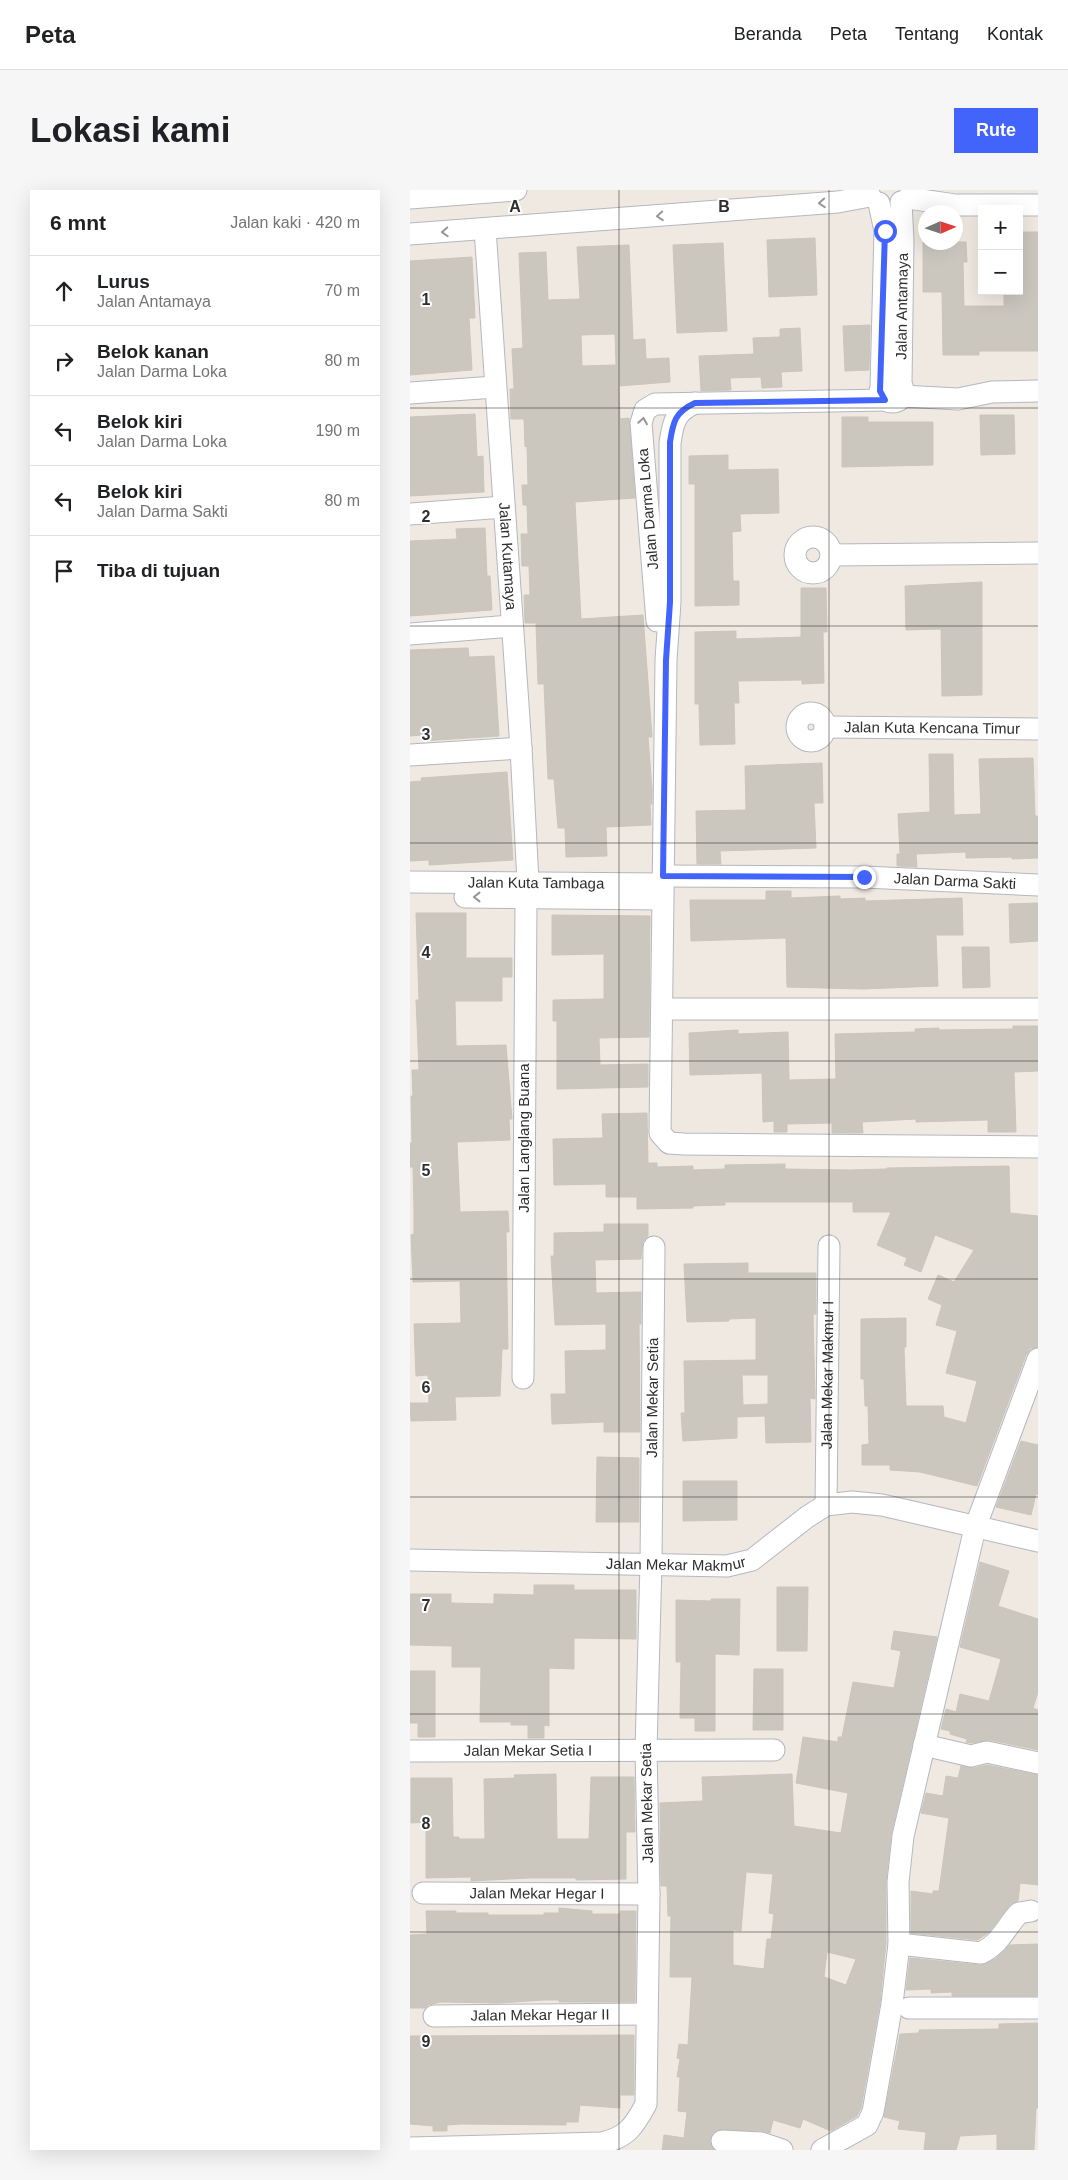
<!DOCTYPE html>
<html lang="id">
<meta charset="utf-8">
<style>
body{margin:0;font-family:Arial,sans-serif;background:#f6f6f6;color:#202124}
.controls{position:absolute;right:15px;top:15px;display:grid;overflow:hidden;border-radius:0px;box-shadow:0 5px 20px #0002}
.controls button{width:45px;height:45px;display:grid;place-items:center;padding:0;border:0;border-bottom:1px solid #e0e0e0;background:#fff;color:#202124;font:25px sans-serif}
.compass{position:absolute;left:508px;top:15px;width:45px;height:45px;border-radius:50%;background:#fff;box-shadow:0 5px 20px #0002;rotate:87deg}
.stop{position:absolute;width:15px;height:15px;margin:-11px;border:4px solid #4264fb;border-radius:50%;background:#fff}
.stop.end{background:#4264fb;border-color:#fff;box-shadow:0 1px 5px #0008}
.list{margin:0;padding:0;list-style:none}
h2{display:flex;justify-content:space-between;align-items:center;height:65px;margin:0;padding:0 20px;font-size:21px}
h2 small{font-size:16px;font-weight:400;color:#757577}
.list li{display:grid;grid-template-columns:32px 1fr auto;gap:15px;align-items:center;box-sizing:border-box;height:70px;padding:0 20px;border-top:1px solid #e0e0e0}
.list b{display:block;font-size:19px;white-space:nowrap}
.list p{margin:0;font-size:16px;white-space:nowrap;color:#757577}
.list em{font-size:16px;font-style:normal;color:#757577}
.icon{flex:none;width:28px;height:28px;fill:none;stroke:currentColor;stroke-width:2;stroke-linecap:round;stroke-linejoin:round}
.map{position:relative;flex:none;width:628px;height:1960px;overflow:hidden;border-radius:0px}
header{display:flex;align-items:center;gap:30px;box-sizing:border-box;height:70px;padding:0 25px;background:#fff;border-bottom:1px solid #e0e0e0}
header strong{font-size:24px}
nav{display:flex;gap:28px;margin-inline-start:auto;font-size:18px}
.intro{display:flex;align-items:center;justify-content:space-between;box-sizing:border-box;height:120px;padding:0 30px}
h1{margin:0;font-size:35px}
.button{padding:12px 22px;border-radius:0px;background:#4264fb;color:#fff;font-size:18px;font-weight:700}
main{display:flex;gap:30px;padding:0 30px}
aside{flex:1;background:#fff;border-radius:0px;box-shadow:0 5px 20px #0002}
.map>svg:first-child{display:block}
.building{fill:#cbc7bf;stroke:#cbc5ba;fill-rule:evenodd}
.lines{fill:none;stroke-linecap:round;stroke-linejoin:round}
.minor-casing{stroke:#b4b7c1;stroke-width:23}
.minor{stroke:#fff;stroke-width:21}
.oneway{stroke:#969696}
.route{stroke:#4264fb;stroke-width:6}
.grid{fill:none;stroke:#2e2e2e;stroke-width:1;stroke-opacity:0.55}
.labels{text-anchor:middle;stroke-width:4;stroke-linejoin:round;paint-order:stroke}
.street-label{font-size:15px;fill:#2e2e2e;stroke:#fff}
.grid-label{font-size:16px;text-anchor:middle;font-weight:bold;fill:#2e2e2e;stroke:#fff;stroke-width:4;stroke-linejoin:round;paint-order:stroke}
</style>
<header>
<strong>Peta</strong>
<nav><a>Beranda</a><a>Peta</a><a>Tentang</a><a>Kontak</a></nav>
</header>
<div class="intro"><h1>Lokasi kami</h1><a class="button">Rute</a></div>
<main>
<aside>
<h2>6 mnt<small>Jalan kaki · 420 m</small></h2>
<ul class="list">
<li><svg class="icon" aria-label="ahead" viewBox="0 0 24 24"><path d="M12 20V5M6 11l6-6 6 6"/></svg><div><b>Lurus</b><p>Jalan Antamaya</p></div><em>70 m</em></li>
<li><svg class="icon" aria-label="right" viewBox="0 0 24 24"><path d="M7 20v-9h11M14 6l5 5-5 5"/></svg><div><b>Belok kanan</b><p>Jalan Darma Loka</p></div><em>80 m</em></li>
<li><svg class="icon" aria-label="left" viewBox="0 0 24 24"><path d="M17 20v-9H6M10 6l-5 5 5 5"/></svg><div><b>Belok kiri</b><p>Jalan Darma Loka</p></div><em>190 m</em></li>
<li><svg class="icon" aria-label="left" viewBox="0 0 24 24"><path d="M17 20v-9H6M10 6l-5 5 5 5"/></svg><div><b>Belok kiri</b><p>Jalan Darma Sakti</p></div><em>80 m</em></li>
<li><svg class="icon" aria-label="arrive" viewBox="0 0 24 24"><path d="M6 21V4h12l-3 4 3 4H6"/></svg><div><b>Tiba di tujuan</b></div></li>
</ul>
</aside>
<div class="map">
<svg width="628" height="1960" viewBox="0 0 628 1960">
<rect width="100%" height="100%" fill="#efe9e1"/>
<g class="building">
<polygon points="609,42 628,42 628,161 569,161 569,165 533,165 532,102 513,102 513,52 556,52 557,72 553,72 554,116 594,116 594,105 609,105"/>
<polygon points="405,48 407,105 359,107 357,50"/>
<polygon points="313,53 317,141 267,143 263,55"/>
<path d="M219 55 223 150 235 149 236 169 259 168 260 192 209 196 210 229 219 228 225 308 165 312 171 429 233 425 242 547H238L242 599V614H240L241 635 196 637 197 666 156 667 155 638H148L144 589H138L134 494H128L126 433H115L114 405H120L119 376H112L111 344H118L117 315H113L112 295H118L117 256 115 257 114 229H101L100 199H104L102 159 113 158 109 63 136 62 138 110 170 109 167 57ZM205 144 206 175 172 176 171 145Z"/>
<polygon points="62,67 65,128 59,128 62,180 0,185 0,71"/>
<polygon points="460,135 459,180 435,181 433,136"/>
<polygon points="390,138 392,181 371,182 372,197 352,198 351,187 320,188 321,200 291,201 289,166 344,164 343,148 370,147 370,139"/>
<polygon points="65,224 67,267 73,266 74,302 0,306 0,227"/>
<polygon points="570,225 604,225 605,264 571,265"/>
<polygon points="432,227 458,227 458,232 523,232 523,275 432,277"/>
<polygon points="318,265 318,280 368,279 369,323 330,324 331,341 322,342 323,391 329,391 329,415 285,416 285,294 279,294 279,266"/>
<polygon points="75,338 77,386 80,386 82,420 0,426 0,351 47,349 46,339"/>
<polygon points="572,392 572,505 532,506 531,439 496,440 495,396"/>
<polygon points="391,398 416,398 417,442 413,442 414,493 392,494 392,490 328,491 329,513 324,513 325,554 290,555 289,514 285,514 285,442 326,441 326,449 391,447"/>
<polygon points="58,458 59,467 84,466 89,546 12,551 12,545 0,546 0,460"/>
<polygon points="519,564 543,564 544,625 571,624 569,569 623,568 625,626 628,626 628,668 602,669 602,667 556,668 556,662 506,664 507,677 487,676 487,664 490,664 488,624 520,622"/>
<polygon points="412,573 413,613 404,613 406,658 310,661 311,674 287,674 286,621 336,620 335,576"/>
<polygon points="97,582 103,670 19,675 19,670 0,671 0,592 12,591 11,588"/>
<polygon points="356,701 381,701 381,708 430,706 430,709 455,708 455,711 552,708 553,745 526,745 528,796 453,799 377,797 376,748 281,751 280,710 356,710"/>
<polygon points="628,713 628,751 600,753 599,714"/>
<polygon points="6,723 56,723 56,768 102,768 102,787 92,787 92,811 45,811 46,856 96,855 102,929 99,929 100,950 47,952 50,1022 98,1021 99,1042 96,1042 98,1159 92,1159 90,1206 45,1207 46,1230 1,1231 0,1213 19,1213 18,1185 6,1186 4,1134 51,1133 50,1091 3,1092 1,1045 4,1044 4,1020 3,977 0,977 0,953 2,953 1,906 3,906 2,880 9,880 6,810 9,810"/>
<polygon points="142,725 240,726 239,847 189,848 190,875 238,874 238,897 147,899 147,831 143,831 143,810 194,809 194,764 142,765"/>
<polygon points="552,757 579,757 580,797 553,798"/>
<polygon points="603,836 628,836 628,881 604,882 606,942 578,942 578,930 506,932 506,929 452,932 453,943 422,943 422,933 377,934 377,942 364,942 364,931 353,932 352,883 280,885 279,843 328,840 328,844 378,842 379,890 426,889 425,844 505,842 505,839 529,838 529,840 603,839"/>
<polygon points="237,923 238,973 247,973 247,977 283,976 283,980 315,979 315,975 375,974 375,979 440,980 477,979 477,978 599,976 600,1023 628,1026 628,1157 620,1159 616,1165 567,1296 510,1282 480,1280 480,1275 452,1275 452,1255 459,1254 458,1216 455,1216 454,1189 451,1189 451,1129 496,1128 496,1157 494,1157 496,1216 533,1216 534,1227 556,1233 567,1191 536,1183 547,1141 526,1135 532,1115 518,1109 528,1085 544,1092 564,1060 525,1045 511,1082 494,1075 497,1068 467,1055 481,1022 443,1022 443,1012 315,1012 315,1015 283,1016 283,1018 227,1019 227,1007 196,1007 196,994 144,995 143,949 193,948 192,924"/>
<polygon points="194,1034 238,1034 238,1046 233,1051 231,1069 185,1070 186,1103 231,1102 231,1134 229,1134 230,1242 194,1242 194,1232 142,1234 141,1204 156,1204 155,1161 196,1160 196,1134 145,1135 141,1066 144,1066 144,1043 194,1042"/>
<path d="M338 1073V1083H406V1124H403L405 1209 400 1208 401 1252 356 1253 355 1226 327 1227V1248L273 1251 271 1223H275L274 1171 346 1170V1128L319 1129V1131L277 1132 274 1074ZM332 1185H358V1214L333 1215Z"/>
<polygon points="611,1251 628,1255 628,1305 626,1304 621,1325 586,1317"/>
<polygon points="187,1267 229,1268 229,1332 186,1332"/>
<polygon points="273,1291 327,1291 327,1330 273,1331"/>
<polygon points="570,1372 599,1381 588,1416 628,1429 628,1502 623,1518 628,1520 628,1560 580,1550 561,1553 556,1552 557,1549 540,1544 540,1541 531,1539 536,1519 546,1522 550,1504 579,1511 591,1469 550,1457"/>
<polygon points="124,1395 164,1395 164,1400 226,1400 226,1449 164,1448 164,1479 139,1478 139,1536 134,1535 134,1548 118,1548 118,1535 101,1535 101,1532 70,1532 71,1477 42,1477 42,1456 0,1455 0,1404 41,1404 41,1413 84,1414 84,1404 124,1405"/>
<polygon points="367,1397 398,1397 397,1461 367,1461"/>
<polygon points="301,1409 330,1409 329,1465 305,1464 305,1541 285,1541 285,1528 270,1528 271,1472 266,1472 266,1410 301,1411"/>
<path d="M484 1441 527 1447 481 1645 476 1692V1753L470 1812 451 1918 447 1926 421 1941 393 1929 390 1938 363 1930 360 1943 352 1941 307 1940 302 1944 300 1950 304 1960H252L254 1945 274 1948 277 1922 268 1921 270 1887H267L270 1869 267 1868 269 1854 278 1855 282 1787H260L261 1726H258L257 1696H251L250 1613 293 1611 292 1587 382 1584 384 1636 431 1643 438 1603 386 1593 393 1547 428 1552V1547H432L443 1492 484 1498 491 1461 481 1459ZM336 1682 363 1684 359 1723 364 1724 361 1749H357L354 1779 323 1775V1740L331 1741ZM417 1762 446 1769 436 1795 414 1787Z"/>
<polygon points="344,1479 373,1479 373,1540 343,1540"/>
<polygon points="0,1481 25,1481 25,1547 8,1547 8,1533 0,1533"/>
<polygon points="577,1575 628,1585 628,1695 610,1693 608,1711 600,1715 579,1742 568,1750 501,1743 501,1701 523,1704 523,1701 529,1701 539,1628 511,1623 516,1603 533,1606 536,1586 548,1588 551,1576 564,1578"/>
<polygon points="146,1584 147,1649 179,1649 181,1587 224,1587 225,1642 216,1642 216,1689 166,1690 166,1688 119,1688 61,1691 61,1687 16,1688 16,1632 1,1633 1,1588 42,1588 43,1647 49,1647 49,1649 75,1649 74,1589 105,1588 104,1585"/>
<polygon points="149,1718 182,1721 182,1724 210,1724 210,1721 226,1721 225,1812 149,1812 149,1810 134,1810 90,1813 31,1812 18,1815 15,1818 0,1818 0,1745 17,1744 16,1721 46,1721 46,1723 78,1723 78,1725 134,1725 134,1723 149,1723"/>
<polygon points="628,1754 628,1806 542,1806 542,1802 521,1803 521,1799 496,1800 500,1768 570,1775 585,1769 600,1755"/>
<polygon points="628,1833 628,1918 626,1918 624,1960 587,1960 587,1944 550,1946 546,1960 514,1960 516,1942 488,1939 490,1931 474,1927 490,1844 509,1843 509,1840 589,1839 589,1834"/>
<polygon points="224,1845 224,1905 210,1905 210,1918 170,1915 168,1932 156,1932 156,1935 51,1934 37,1935 37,1941 23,1941 23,1936 0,1934 0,1846"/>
</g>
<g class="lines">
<g class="minor-casing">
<g id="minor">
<polyline points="0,8 106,0"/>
<polyline points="498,8 545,15 628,15"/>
<polyline points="469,13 475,41 471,196"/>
<path id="s1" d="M75 39 111 558 118 692 116 708 113 1188"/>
<polyline points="0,44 428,12 460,6"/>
<path id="s2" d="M491 193 482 189 474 192 470 201 475 210C483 214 491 212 494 203L491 193 493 50 491 12"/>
<polyline points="0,203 85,197"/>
<polyline points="492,206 548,209 582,202 628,201"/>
<path d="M285 213C265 222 263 232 260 253V412L256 470 250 943 259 953 274 954 628 957"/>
<polyline points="0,324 94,317"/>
<circle cx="403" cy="365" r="18"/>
<polyline points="421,365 628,363"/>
<polyline points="247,431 231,233 235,220 245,214 475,210"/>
<polyline points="0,444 102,436"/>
<circle cx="401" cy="537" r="14"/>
<path id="s3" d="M416 537 628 539"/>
<polyline points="0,565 111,558"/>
<path id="s4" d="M253 686 454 687 628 695"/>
<path id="s5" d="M0 692 253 694"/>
<polyline points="55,707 252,709"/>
<polyline points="252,819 628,819"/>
<path id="s6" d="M416 1315 419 1056"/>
<path id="s7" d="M0 1370 317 1376 342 1370 397 1327 416 1315 442 1312 472 1315 628 1351"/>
<polyline points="514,1555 561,1566 577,1562 628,1573"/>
<path id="s8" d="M0 1561 364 1560"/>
<path id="s9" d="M13 1703 239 1704"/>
<path d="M489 1754 571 1763C591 1753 595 1738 609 1723L621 1721"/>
<polyline points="499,1818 628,1818"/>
<path id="s10" d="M24 1826 236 1824"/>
<polyline points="312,1951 351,1953 372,1960"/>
<path id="s11" d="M0 1958 191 1953C216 1948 224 1937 236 1914L239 1704 236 1560 241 1373 244 1057"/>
<polyline points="412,1960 457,1935 463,1922 482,1814 489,1754 488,1692 493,1646 565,1338 628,1169"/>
</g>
</g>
<use href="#minor" class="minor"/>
</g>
<defs><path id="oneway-chevron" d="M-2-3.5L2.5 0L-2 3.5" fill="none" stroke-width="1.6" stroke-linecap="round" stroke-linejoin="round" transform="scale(1.25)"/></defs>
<g class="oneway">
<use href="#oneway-chevron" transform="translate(412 13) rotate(176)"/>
<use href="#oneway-chevron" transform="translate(250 26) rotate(176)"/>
<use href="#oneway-chevron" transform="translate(35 42) rotate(177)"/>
<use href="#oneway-chevron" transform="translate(233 231) rotate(-81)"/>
<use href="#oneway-chevron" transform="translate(67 707) rotate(-180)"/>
</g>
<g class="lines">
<path class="route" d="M454 687 253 686 256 470 260 412V252C263 232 265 222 285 213L475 210 470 201 475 41"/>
</g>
<path class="grid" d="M209 0V1960M419 0V1960M0 218H628M0 436H628M0 653H628M0 871H628M0 1089H628M0 1307H628M0 1524H628M0 1742H628"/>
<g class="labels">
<g class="street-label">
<text dy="5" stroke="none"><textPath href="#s2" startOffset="149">Jalan Antamaya</textPath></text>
<text transform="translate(238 319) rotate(-95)" y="5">Jalan Darma Loka</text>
<text dy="5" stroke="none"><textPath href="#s1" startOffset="328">Jalan Kutamaya</textPath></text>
<text dy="5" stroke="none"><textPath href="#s3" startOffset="106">Jalan Kuta Kencana Timur</textPath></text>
<text dy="5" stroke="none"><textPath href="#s4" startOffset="292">Jalan Darma Sakti</textPath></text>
<text dy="5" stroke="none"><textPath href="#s5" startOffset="126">Jalan Kuta Tambaga</textPath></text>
<text transform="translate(114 948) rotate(-90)" y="5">Jalan Langlang Buana</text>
<text dy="5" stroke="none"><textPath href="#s6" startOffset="130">Jalan Mekar Makmur I</textPath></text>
<text dy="5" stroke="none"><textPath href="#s11" startOffset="960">Jalan Mekar Setia</textPath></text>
<text dy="5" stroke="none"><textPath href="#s7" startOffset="266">Jalan Mekar Makmur</textPath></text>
<text dy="5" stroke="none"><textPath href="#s8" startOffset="118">Jalan Mekar Setia I</textPath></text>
<text transform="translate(237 1613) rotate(-91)" y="5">Jalan Mekar Setia</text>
<text dy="5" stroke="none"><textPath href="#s9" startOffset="114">Jalan Mekar Hegar I</textPath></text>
<text dy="5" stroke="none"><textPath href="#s10" startOffset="106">Jalan Mekar Hegar II</textPath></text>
</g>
</g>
<g class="grid-label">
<text x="105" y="22">A</text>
<text x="314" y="22">B</text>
<text x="16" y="115">1</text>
<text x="16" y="332">2</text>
<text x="16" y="550">3</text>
<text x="16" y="768">4</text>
<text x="16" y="986">5</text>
<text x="16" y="1203">6</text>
<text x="16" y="1421">7</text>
<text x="16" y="1639">8</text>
<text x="16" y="1857">9</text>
</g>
</svg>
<div class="controls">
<button>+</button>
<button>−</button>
</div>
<svg class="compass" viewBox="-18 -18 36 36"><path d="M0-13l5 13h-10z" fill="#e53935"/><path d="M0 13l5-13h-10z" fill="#757577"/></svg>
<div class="stop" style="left:475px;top:41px"></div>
<div class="stop end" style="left:454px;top:687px"></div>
</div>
</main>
